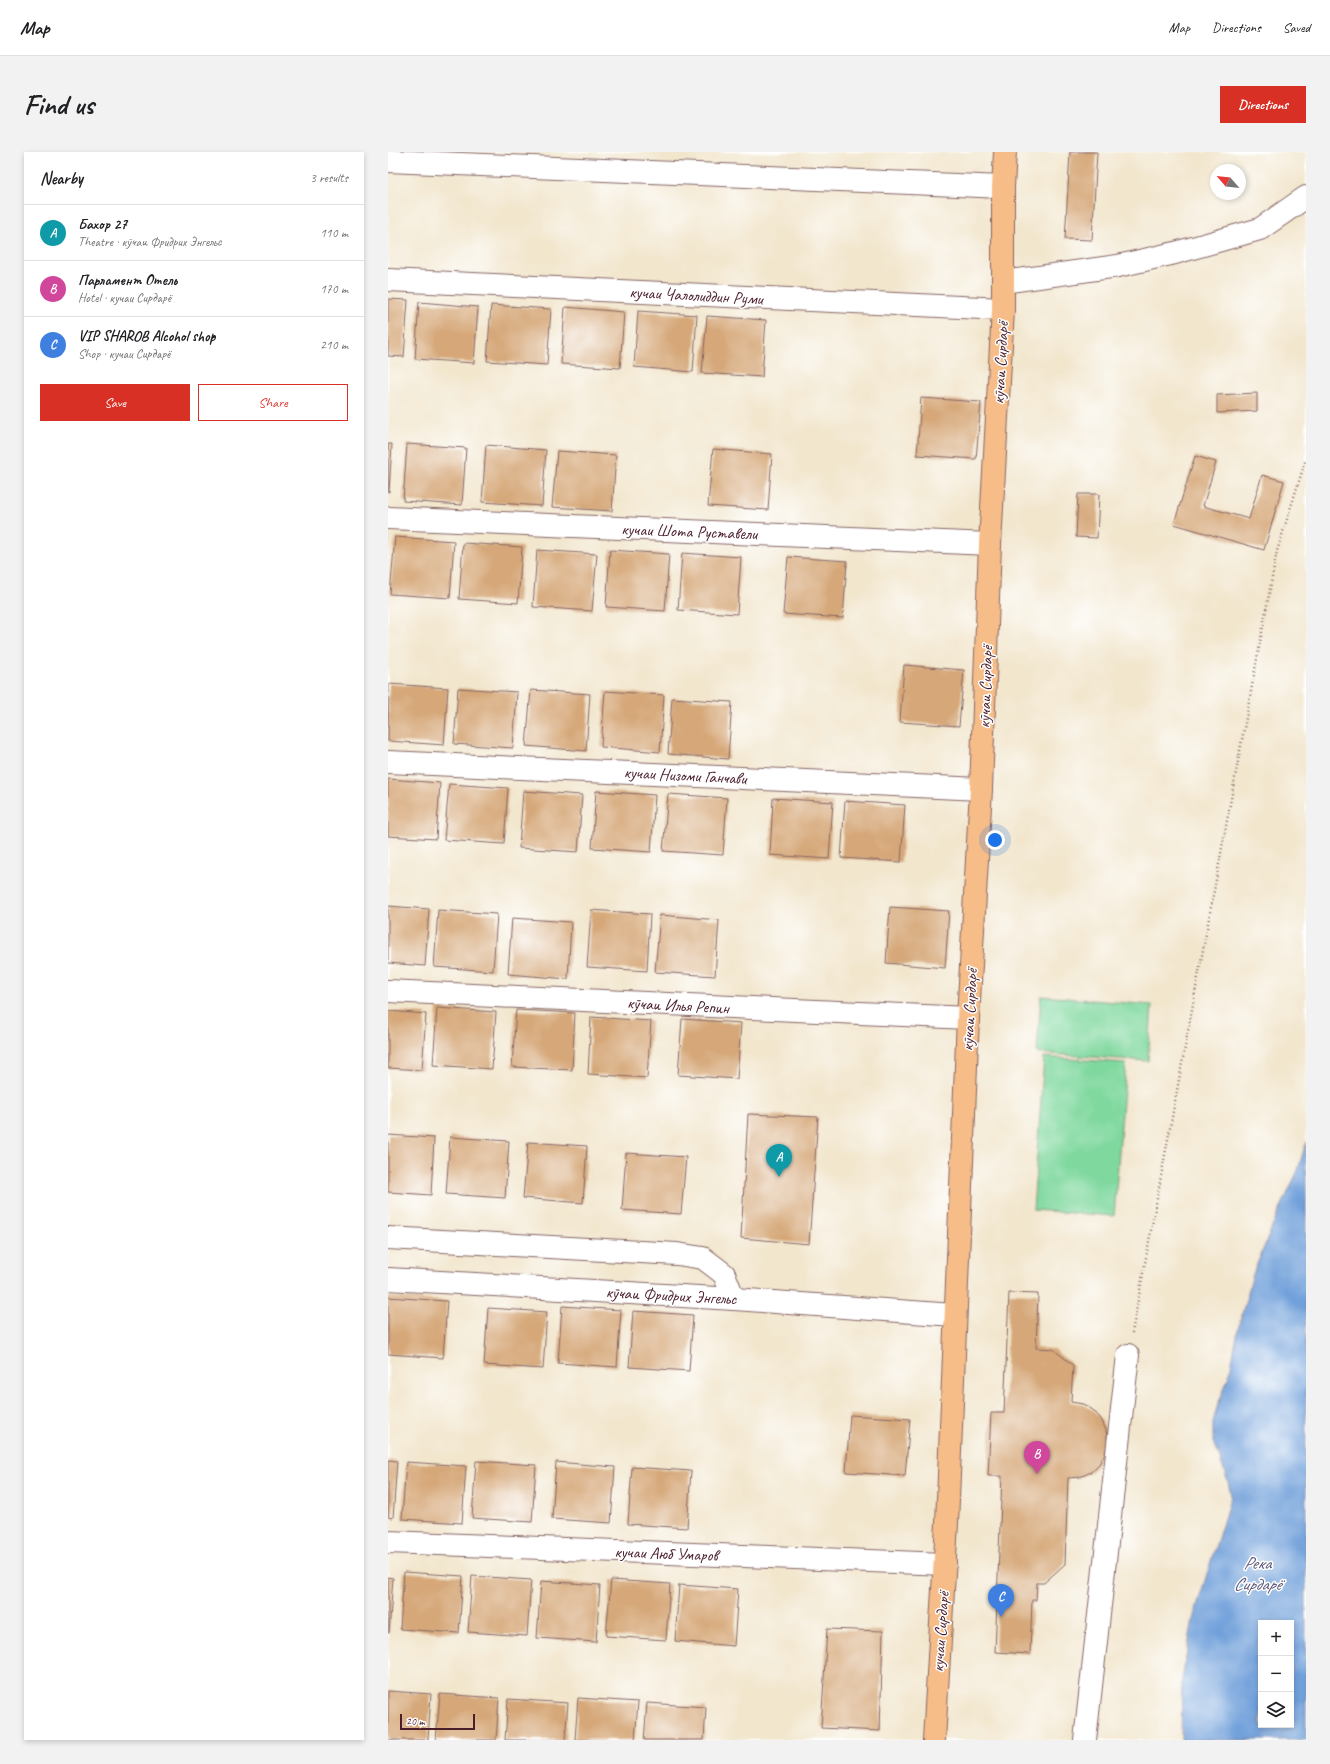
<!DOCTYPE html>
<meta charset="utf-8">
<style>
body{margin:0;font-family:Caveat,sans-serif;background:#f2f2f2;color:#202124}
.controls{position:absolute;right:12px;bottom:12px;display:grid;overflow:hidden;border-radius:0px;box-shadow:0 2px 6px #0003}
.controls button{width:36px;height:36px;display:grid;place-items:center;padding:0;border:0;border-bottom:1px solid #e0e0e0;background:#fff;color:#202124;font:20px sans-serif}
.compass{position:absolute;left:822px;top:12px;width:36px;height:36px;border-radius:50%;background:#fff;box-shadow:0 2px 6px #0003;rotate:298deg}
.scale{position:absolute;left:12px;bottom:10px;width:75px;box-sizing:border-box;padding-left:4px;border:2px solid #4a1f2b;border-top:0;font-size:11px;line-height:14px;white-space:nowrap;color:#4a1f2b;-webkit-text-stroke:3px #fff;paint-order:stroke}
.you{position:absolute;left:607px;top:688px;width:14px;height:14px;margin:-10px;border:3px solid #fff;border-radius:50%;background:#1a73e8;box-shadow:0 0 0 6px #1a73e833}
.badge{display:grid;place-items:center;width:26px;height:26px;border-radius:50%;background:#d93025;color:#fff;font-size:13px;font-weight:700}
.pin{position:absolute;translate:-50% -33px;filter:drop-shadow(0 1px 2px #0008)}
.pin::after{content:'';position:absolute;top:21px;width:14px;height:12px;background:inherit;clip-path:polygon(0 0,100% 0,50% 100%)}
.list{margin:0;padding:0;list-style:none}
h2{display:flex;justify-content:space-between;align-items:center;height:52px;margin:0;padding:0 16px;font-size:17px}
h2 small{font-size:13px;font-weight:400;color:#757577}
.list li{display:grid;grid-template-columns:26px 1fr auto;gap:12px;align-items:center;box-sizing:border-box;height:56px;padding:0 16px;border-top:1px solid #e0e0e0}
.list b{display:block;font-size:15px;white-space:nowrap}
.list p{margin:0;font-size:13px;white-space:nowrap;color:#757577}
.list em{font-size:13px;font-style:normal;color:#757577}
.actions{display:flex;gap:8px;padding:12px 16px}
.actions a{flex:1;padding:9px 0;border:1px solid #d93025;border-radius:0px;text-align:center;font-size:14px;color:#d93025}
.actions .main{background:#d93025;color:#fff}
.icon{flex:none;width:22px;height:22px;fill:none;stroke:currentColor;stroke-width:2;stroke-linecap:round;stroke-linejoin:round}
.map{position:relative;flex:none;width:918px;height:1588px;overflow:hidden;border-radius:0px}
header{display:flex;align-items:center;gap:24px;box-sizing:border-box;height:56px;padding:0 20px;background:#fff;border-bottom:1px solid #e0e0e0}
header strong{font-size:19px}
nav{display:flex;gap:22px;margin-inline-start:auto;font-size:14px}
.intro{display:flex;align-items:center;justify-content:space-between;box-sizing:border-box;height:96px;padding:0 24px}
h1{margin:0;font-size:28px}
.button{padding:10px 18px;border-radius:0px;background:#d93025;color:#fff;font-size:14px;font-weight:700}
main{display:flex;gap:24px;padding:0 24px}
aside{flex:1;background:#fff;border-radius:0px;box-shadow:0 2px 6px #0003}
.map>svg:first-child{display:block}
.green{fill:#7fd89e;stroke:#647c64}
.water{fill:#71a0da;stroke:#5e6082;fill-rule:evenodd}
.building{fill:#d6a879}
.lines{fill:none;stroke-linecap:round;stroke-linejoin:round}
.minor-casing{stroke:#856564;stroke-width:24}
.major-casing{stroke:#856564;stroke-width:24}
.path{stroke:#856564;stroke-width:2.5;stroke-dasharray:1 3;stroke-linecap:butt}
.minor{stroke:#fff;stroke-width:22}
.major{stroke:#f7bd88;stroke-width:22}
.labels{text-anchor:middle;stroke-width:3;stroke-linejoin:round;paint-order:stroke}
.street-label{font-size:17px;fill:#4a1f2b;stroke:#fff}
.water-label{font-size:18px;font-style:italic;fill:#5c597a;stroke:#fff}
</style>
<header>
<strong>Map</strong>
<nav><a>Map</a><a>Directions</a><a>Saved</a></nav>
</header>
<div class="intro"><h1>Find us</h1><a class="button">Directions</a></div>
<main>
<aside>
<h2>Nearby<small>3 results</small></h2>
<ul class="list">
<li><span class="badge" style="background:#0f9aa8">A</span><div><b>Бахор 27</b><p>Theatre · кӯчаи Фридрих Энгельс</p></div><em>110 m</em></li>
<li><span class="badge" style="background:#d1479c">B</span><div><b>Парламент Отель</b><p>Hotel · кучаи Сирдарё</p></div><em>170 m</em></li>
<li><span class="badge" style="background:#3f7fe0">C</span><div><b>VIP SHAROB Alcohol shop</b><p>Shop · кучаи Сирдарё</p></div><em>210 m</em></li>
</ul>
<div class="actions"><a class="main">Save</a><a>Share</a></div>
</aside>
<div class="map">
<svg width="918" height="1588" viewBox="0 0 918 1588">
<rect width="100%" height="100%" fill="#fff"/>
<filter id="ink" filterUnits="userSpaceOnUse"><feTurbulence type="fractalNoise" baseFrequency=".025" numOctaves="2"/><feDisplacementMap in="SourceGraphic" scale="8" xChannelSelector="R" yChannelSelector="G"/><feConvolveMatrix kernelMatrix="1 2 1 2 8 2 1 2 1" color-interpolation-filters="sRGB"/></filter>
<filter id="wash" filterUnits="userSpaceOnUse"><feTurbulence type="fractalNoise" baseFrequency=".012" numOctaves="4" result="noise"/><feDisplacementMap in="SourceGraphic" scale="16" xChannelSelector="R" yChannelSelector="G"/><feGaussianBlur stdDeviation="0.9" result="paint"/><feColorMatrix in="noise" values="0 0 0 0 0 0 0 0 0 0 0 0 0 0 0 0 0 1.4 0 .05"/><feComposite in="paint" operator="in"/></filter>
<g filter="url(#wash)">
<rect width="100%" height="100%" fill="#f2e6cd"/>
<g class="green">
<polygon points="653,844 764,853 760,909 649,901"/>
<polygon points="656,905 738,911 726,1064 645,1058"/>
</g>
<path class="water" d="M918 990V1588H793L794 1527 805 1467 843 1344 840 1330 825 1287V1270L829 1255 841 1224 851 1173 865 1122 885 1073 910 1018ZM873 1471H903V1573H873Z"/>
<g id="blocks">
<g class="building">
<polygon points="682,0 709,0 704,88 677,87"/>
<polygon points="0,147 20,148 16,205 0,204"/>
<polygon points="31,150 90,155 86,211 27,207"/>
<polygon points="103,153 163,157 159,213 99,209"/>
<polygon points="177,155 236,160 232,216 173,212"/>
<polygon points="250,159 309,163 305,220 246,215"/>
<polygon points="319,164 378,168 374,225 314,221"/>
<polygon points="869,241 869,259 829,261 829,243"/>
<polygon points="533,246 593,250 588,307 529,303"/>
<polygon points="0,292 4,292 1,340 0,340"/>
<polygon points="19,292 78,296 74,353 15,349"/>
<polygon points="98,293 158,298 154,354 94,350"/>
<polygon points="325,297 384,302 380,358 320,354"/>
<polygon points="169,299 228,303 224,359 164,355"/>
<polygon points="807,304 828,310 815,354 861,367 874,323 896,329 876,398 786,372"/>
<polygon points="690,342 711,342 709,386 688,385"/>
<polygon points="7,385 66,389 62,446 2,442"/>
<polygon points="75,391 134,395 130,451 71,447"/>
<polygon points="149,398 209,402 204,459 145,455"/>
<polygon points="222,398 281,402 277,459 218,455"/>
<polygon points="294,401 353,405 349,462 290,458"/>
<polygon points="400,405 459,409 455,466 395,462"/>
<polygon points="516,513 576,518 571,574 512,570"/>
<polygon points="1,532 60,536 56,593 0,589"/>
<polygon points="70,536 129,540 125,596 66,592"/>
<polygon points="143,538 202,542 198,599 138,594"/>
<polygon points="217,539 276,543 272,600 213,595"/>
<polygon points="284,546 344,550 340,607 280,602"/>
<polygon points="0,627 52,631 48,687 0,684"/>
<polygon points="61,632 120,636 116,692 56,688"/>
<polygon points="135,639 194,643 190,700 131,696"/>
<polygon points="208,639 267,643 263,700 204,696"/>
<polygon points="280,642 339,646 335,703 275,699"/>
<polygon points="385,646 445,650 441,707 382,703"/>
<polygon points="457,649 517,653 513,710 453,706"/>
<polygon points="0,754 41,757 37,814 0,811"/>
<polygon points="502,755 561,759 557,816 498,811"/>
<polygon points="50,758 109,762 105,819 46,815"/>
<polygon points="203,758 262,762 259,819 199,815"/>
<polygon points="272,763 331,768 327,824 267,820"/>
<polygon points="124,766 183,770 180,827 120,822"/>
<polygon points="49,856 108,860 104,917 45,913"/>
<polygon points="128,858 187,861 184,918 124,915"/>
<polygon points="0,859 38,862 34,918 0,916"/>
<polygon points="203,865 263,869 259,926 200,922"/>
<polygon points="294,867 353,871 349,927 290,923"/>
<polygon points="360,962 430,965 421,1092 353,1086"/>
<polygon points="0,983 46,986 43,1043 0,1040"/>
<polygon points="62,985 121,989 117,1046 58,1042"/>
<polygon points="140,990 199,994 195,1051 135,1046"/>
<polygon points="238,1001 298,1005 293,1062 234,1058"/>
<polygon points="621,1141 650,1142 648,1196 665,1197 685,1213 683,1250 695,1252 705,1258 713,1267 718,1278 720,1290 717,1301 711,1312 703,1320 692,1325 680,1326 677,1412 656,1431 649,1431 648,1448 644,1448 642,1502 607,1500 614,1324 600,1324 603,1261 616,1261"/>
<polygon points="0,1145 59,1149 55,1206 0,1202"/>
<polygon points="174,1154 233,1158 229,1215 170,1211"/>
<polygon points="100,1156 159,1160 155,1217 96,1213"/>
<polygon points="245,1159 305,1163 301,1219 241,1215"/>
<polygon points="462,1263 522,1267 517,1324 458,1320"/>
<polygon points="0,1308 9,1309 5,1366 0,1365"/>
<polygon points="88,1309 148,1313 144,1370 84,1366"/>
<polygon points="18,1310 78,1314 74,1371 14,1367"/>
<polygon points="168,1310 227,1315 223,1371 164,1367"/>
<polygon points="244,1315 303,1319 299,1376 240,1372"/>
<polygon points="16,1420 75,1424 71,1481 12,1477"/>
<polygon points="84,1424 143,1428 139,1484 80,1480"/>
<polygon points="0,1425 5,1426 1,1481 0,1481"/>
<polygon points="223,1428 282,1432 278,1488 218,1484"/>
<polygon points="153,1429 212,1433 208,1490 149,1486"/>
<polygon points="291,1433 350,1437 346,1494 287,1489"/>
<polygon points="439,1477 495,1479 492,1579 433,1576"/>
<polygon points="0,1539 43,1542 40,1588 0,1588"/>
<polygon points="52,1542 111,1546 108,1588 48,1588"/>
<polygon points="190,1546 250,1550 247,1588 187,1588"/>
<polygon points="120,1547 180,1551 177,1588 117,1588"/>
<polygon points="259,1551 318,1555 316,1588 256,1588"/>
</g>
</g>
</g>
<g filter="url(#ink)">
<use href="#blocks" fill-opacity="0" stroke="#856564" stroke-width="1"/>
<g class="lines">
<g class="minor-casing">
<g id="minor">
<polyline points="0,9 615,35"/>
<polyline points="0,128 615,157"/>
<polyline points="615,130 730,114 787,101 872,77 918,45"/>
<polyline points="0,366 602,392"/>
<polyline points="0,610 593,637"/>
<polyline points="0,839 580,866"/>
<polyline points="0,1086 289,1102 315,1106 336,1122 346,1147"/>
<polyline points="0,1127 346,1147 566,1163"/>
<polyline points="0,1390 557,1412"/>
<polyline points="697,1588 740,1203"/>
</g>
</g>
<g class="major-casing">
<polyline id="major" points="546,1588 559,1371 580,866 593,637 602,392 615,157 615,35 617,0"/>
</g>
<polyline class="path" points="744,1181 889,399 918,307"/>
<use href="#minor" class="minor"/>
<use href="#major" class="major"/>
</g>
</g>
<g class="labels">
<g class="street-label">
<text transform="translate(308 143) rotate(3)" y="6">кучаи Чалолиддин Руми</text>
<text transform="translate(612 211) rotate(-87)" y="6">кӯчаи Сирдарё</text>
<text transform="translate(301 379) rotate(2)" y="6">кучаи Шота Руставели</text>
<text transform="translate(597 535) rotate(-88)" y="6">кӯчаи Сирдарё</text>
<text transform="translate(297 623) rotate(3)" y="6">кучаи Низоми Ганчави</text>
<text transform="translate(290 853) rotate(3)" y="6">кӯчаи Илья Репин</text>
<text transform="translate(581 858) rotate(-87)" y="6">кӯчаи Сирдарё</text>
<text transform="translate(283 1143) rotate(3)" y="6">кӯчаи Фридрих Энгельс</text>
<text transform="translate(278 1401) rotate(2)" y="6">кучаи Аюб Умаров</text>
<text transform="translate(552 1480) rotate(-86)" y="6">кучаи Сирдарё</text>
</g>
<g class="water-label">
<text x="869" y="1417">Река<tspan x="869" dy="21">Сирдарё</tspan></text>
</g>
</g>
</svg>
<div class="controls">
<button>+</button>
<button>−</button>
<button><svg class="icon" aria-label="layers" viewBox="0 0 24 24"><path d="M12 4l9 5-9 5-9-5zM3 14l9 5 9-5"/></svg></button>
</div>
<svg class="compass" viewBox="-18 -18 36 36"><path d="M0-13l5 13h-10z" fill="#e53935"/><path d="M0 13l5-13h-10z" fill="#757577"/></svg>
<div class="scale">20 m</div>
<div class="you"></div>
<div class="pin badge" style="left:391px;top:1025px;background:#0f9aa8">A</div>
<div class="pin badge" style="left:649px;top:1322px;background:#d1479c">B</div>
<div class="pin badge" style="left:613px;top:1465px;background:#3f7fe0">C</div>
</div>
</main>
